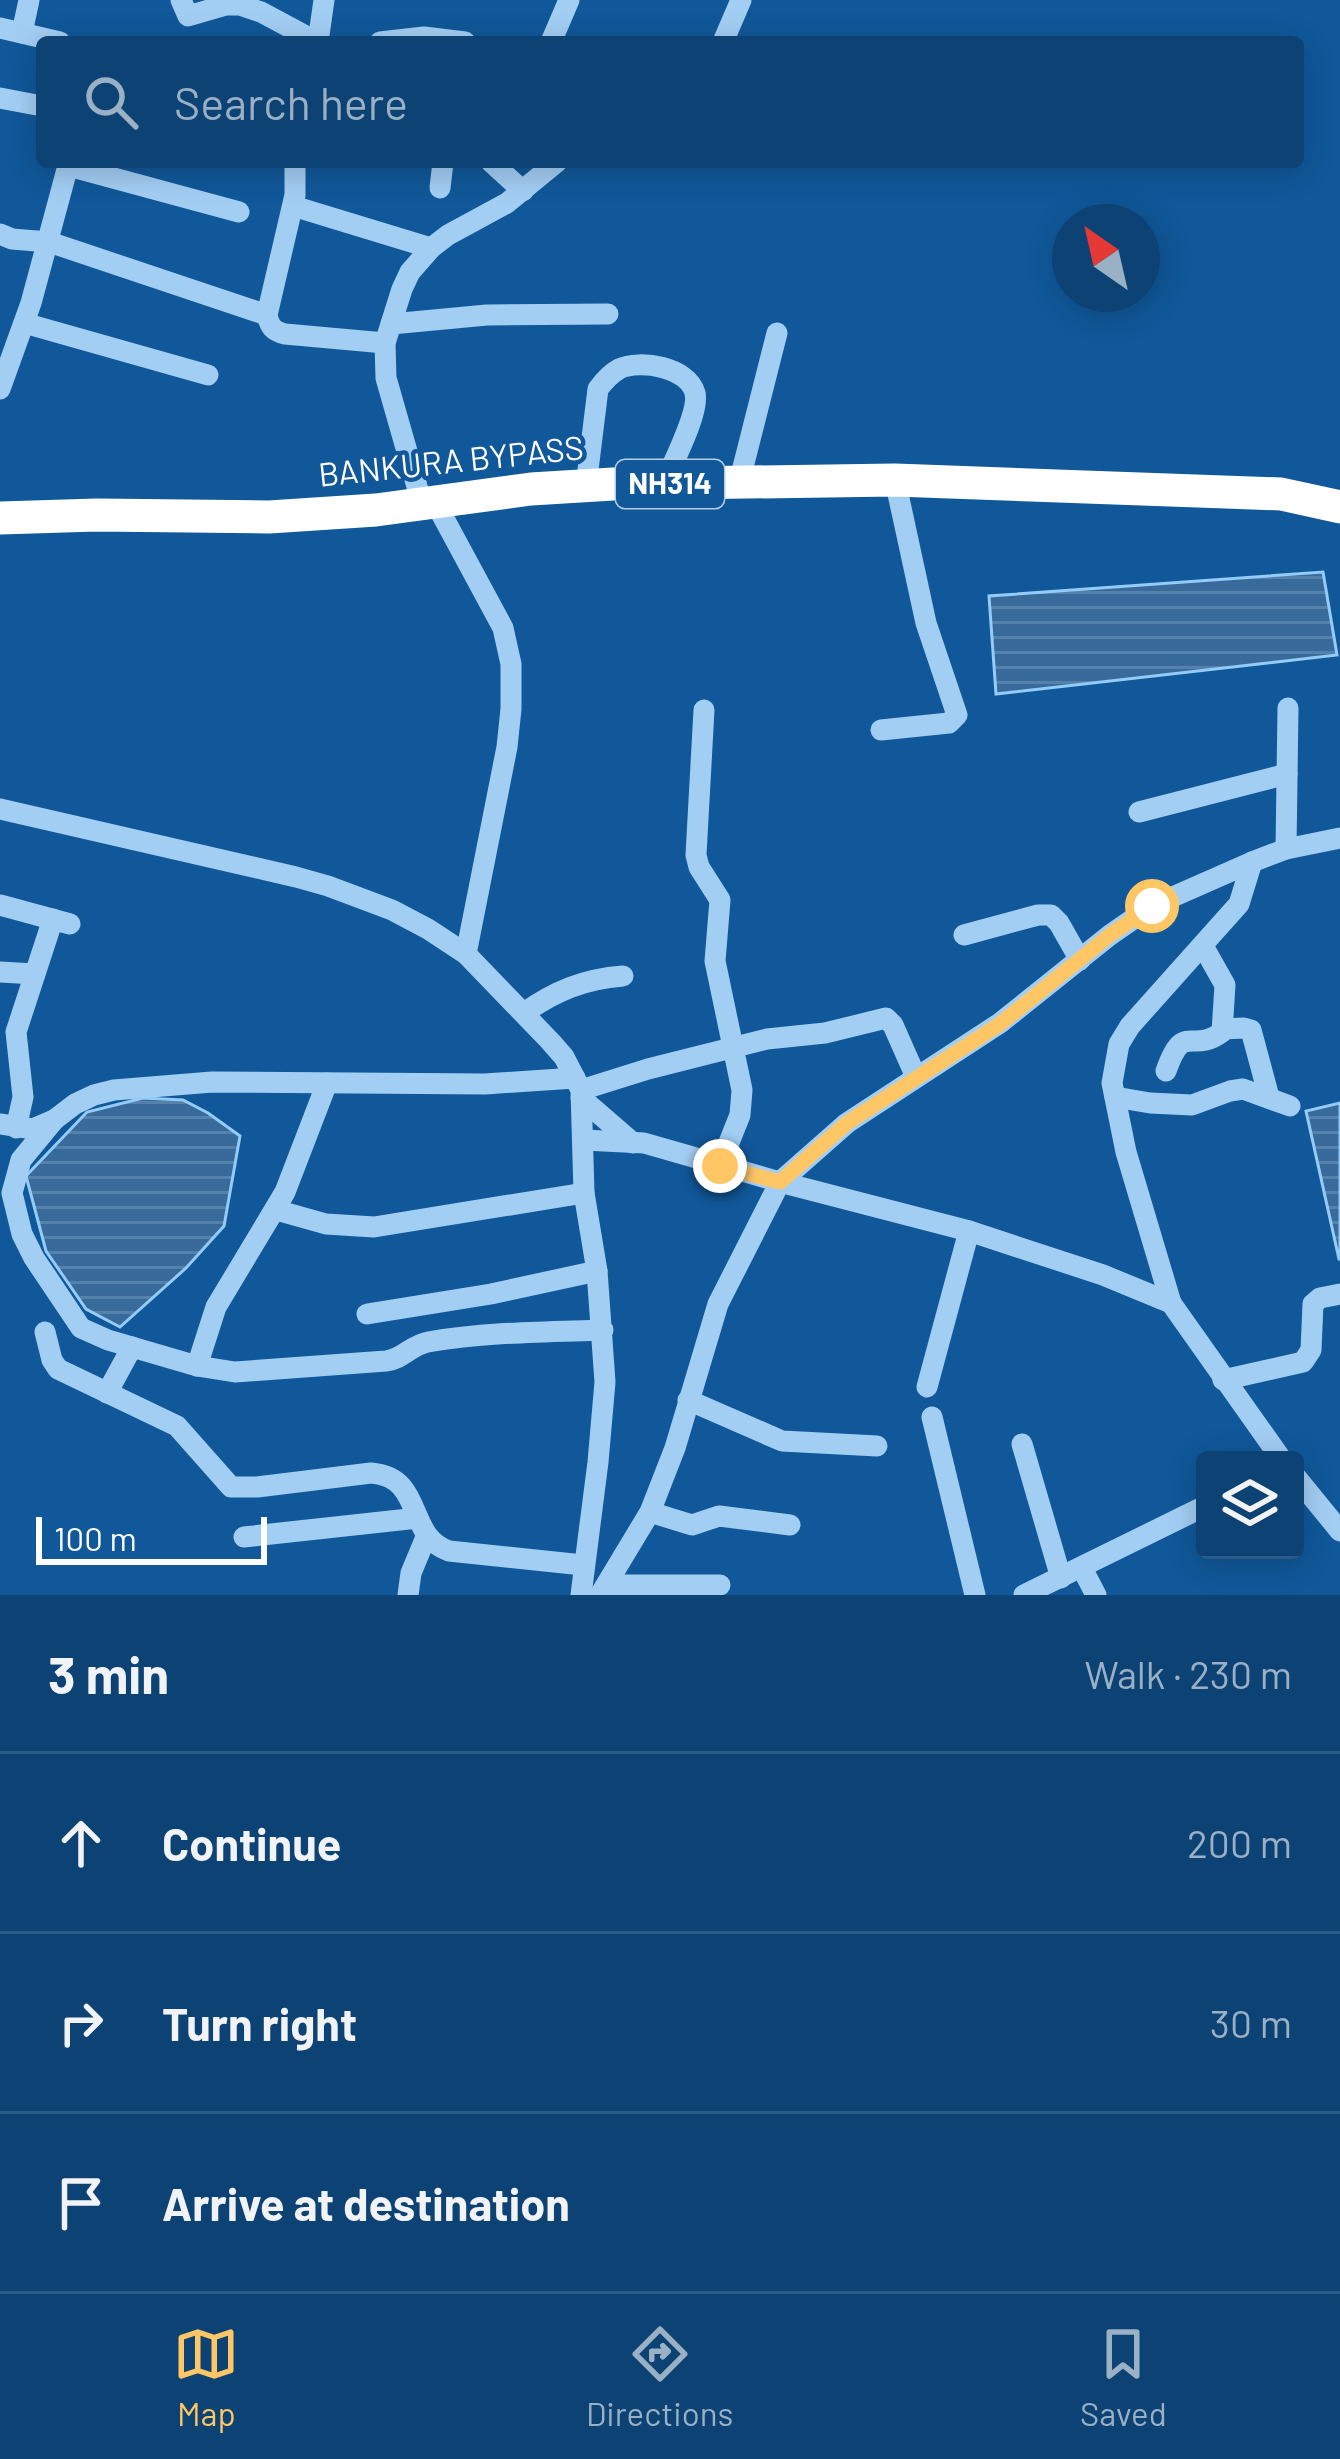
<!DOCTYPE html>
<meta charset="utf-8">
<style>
body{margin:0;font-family:Barlow,sans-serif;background:#1a4d7c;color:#f1f3f6}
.controls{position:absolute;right:36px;bottom:36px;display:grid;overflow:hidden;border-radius:12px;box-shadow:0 6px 30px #0003}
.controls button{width:108px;height:108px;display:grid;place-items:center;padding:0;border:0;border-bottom:3px solid #2c5b86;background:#0c4274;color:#f1f3f6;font:60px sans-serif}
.compass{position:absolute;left:1052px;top:204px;width:108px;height:108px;border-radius:50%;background:#0c4274;box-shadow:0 6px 30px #0003;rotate:326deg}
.scale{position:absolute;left:36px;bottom:30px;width:231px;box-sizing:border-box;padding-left:12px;border:6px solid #fff;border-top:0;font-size:33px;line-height:42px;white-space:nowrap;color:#fff;-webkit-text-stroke:9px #10589a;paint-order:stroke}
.stop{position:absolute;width:36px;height:36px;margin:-27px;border:9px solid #ffc666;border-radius:50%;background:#fff}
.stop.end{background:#ffc666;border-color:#fff;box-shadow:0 3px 12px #0008}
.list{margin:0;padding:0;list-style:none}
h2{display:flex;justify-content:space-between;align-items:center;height:156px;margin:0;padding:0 48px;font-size:51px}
h2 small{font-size:39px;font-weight:400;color:#9ab0c5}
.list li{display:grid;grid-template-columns:78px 1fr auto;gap:36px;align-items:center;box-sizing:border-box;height:180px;padding:0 48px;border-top:3px solid #2c5b86}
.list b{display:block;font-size:45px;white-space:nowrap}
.list em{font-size:39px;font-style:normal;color:#9ab0c5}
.icon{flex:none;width:66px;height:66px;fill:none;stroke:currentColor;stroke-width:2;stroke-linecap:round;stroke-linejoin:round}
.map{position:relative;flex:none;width:1340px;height:1595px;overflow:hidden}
.search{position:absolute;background:#0c4274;box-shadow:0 6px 30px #0003;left:36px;right:36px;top:36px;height:132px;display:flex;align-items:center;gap:30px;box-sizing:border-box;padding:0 42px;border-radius:12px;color:#9ab0c5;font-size:45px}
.sheet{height:696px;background:#0c4274}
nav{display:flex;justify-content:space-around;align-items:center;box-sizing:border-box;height:168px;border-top:3px solid #2c5b86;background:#0c4274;font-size:33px;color:#9ab0c5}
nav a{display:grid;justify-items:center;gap:6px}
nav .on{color:#ffc666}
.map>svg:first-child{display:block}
.water{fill:url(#water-rules);stroke:#94cbf8;stroke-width:3}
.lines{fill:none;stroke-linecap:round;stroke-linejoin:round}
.minor{stroke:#a3cef4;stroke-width:21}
.highway{stroke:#fff;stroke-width:33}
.route{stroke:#ffc666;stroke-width:15}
.labels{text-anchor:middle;stroke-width:9;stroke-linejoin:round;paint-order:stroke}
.shield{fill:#10589a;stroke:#b7cde1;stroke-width:3}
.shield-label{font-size:30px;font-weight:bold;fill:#fff}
.street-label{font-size:33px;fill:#fff;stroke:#10589a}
</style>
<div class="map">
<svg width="1340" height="1595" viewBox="0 0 1340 1595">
<defs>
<pattern id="water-rules" width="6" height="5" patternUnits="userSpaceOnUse" patternTransform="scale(3)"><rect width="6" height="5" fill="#386b9b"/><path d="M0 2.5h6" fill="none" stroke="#5681aa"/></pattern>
</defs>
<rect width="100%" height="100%" fill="#10589a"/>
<g class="water">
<polygon points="1323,572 1337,655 996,694 989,596"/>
<polygon points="143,1098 183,1100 208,1113 240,1136 224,1226 186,1268 120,1327 86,1309 46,1251 26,1176 87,1112"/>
<polygon points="1340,1103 1340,1259 1339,1259 1306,1111"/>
</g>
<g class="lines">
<g class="minor">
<polyline points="181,0 188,16 226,5 240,5 261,12 317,42"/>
<polyline points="0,28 60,42"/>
<polyline points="22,33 29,0"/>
<polyline points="318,42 324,0"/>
<polyline points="380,42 424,37 465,42"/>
<polyline points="551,42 569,0"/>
<polyline points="723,42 741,0"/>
<polyline points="0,98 42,106"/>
<path d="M295 162V195L267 315C270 327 273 331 285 334L385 343"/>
<polyline points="491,162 523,191"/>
<polyline points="69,166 239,212"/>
<polyline points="440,188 443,162"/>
<polyline points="293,206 431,248"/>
<polyline points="0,234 12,239 49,242 267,315"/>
<polyline points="24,323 208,375"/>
<polyline points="391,324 487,315 608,314"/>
<polyline points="0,389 31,303 69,162"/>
<polyline points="739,483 777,333"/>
<path d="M586 486 598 389C604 381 610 374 619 369 640 359 688 367 695 393 700 412 672 464 664 484"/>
<polyline points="435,502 503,628 511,664 511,709 507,747 466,954"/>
<polyline points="422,504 386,378 385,343 402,289 410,272 431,248 448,235 507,203 557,162"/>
<polyline points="704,710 696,855 699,867 720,900 715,961 742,1090 740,1115 720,1165"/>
<polyline points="881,730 949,723 957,715 926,623 895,480"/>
<polyline points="0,809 296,877 328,886 392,910 428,929 466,954 550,1041 564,1057 581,1090 584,1193 597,1271 605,1382 598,1462 581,1595"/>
<polyline points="1139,812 1287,774"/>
<polyline points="1286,849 1288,708"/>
<polyline points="0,905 70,924"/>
<polyline points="964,935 1038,915 1051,915 1059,923 1080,960"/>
<polyline points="0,972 35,974"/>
<path d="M524 1013C555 991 584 979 623 976"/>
<polyline points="1222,1029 1244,1028 1251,1030 1269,1097"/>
<path d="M1166 1071C1184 1020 1191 1055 1222 1032L1225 985 1203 946"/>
<polyline points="581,1090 648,1069 767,1039 825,1033 886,1018 893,1025 916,1077"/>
<polyline points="1115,1097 1150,1103 1192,1105 1230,1091 1243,1089 1290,1106"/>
<polyline points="581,1098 633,1143"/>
<path d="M54 1120 21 1160 12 1193 22 1234 34 1258 81 1328 108 1340 197 1366 235 1372 386 1361C403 1359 411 1345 428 1342 486 1332 545 1332 603 1330"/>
<polyline points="0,1124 33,1129 54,1120 75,1104 94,1095 114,1090 212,1082 485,1084 575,1078"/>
<polyline points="16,1128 23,1097 16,1032 53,919"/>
<polyline points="584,1140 644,1143 780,1182 969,1231 1103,1275 1171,1303 1282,1460"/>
<polyline points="276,1210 326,1224 374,1227 584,1193"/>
<polyline points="1171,1303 1126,1152 1112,1083 1119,1044 1130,1026 1239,904 1252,862"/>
<polyline points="367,1314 491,1294 597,1271"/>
<path d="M45 1332 52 1360 58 1369 177 1426 231 1487H257L371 1473C425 1477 405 1536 449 1551L583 1565"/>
<polyline points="197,1366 216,1307 285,1192 327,1083"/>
<polyline points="1223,1380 1303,1362 1311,1350 1313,1304 1320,1298 1340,1294"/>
<polyline points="927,1387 969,1231"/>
<polyline points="107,1393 132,1347"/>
<polyline points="688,1400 782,1441 877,1446"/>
<polyline points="932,1417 975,1595"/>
<polyline points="1022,1444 1061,1578"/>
<polyline points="1295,1476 1340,1531"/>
<polyline points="650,1512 692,1525 719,1516 790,1525"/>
<polyline points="244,1537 418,1518"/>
<polyline points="1082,1568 1096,1595"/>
<polyline points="607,1585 720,1585"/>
<polyline points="408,1595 411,1573 426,1537"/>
<polyline points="600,1595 650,1512 675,1448 718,1304 780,1182 847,1123 1000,1023 1110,935 1152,906 1252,862 1286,849 1340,838"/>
<polyline points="1024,1595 1205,1506"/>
</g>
<polyline class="highway" points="0,518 97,515 269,517 376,510 531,489 613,484 895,480 1281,494 1340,507"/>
</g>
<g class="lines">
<polyline class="route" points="720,1166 780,1182 847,1123 1000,1024 1110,935 1152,906"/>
</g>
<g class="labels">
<rect class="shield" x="616" y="460" width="108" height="48" rx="9"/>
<g class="shield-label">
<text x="670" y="494">NH314</text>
</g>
<g class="street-label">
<text transform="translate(451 461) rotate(-6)" y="12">BANKURA BYPASS</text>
</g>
</g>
</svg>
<div class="controls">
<button><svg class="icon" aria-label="layers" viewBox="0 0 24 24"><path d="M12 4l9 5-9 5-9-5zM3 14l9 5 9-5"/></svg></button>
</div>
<svg class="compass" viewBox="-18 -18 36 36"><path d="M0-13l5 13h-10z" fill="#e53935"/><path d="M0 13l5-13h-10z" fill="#9ab0c5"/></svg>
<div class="scale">100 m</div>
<div class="stop" style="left:1152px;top:906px"></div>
<div class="stop end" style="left:720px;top:1166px"></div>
<div class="search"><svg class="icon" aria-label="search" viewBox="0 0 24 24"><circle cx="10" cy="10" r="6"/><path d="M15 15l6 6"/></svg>Search here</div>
</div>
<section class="sheet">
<h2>3 min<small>Walk · 230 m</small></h2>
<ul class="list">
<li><svg class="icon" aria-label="ahead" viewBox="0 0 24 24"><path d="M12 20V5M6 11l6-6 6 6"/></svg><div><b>Continue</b></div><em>200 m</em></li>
<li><svg class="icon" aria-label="right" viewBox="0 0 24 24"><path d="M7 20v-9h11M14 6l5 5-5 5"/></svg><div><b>Turn right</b></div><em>30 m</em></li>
<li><svg class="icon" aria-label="arrive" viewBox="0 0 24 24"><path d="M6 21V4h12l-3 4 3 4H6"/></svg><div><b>Arrive at destination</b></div></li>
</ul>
</section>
<nav>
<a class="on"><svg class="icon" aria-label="map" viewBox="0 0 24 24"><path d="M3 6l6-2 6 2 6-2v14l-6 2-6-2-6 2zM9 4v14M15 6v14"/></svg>Map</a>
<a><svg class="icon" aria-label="directions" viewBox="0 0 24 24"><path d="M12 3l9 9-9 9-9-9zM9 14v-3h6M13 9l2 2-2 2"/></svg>Directions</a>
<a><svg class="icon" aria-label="saved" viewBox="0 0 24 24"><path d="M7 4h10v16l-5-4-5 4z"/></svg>Saved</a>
</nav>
